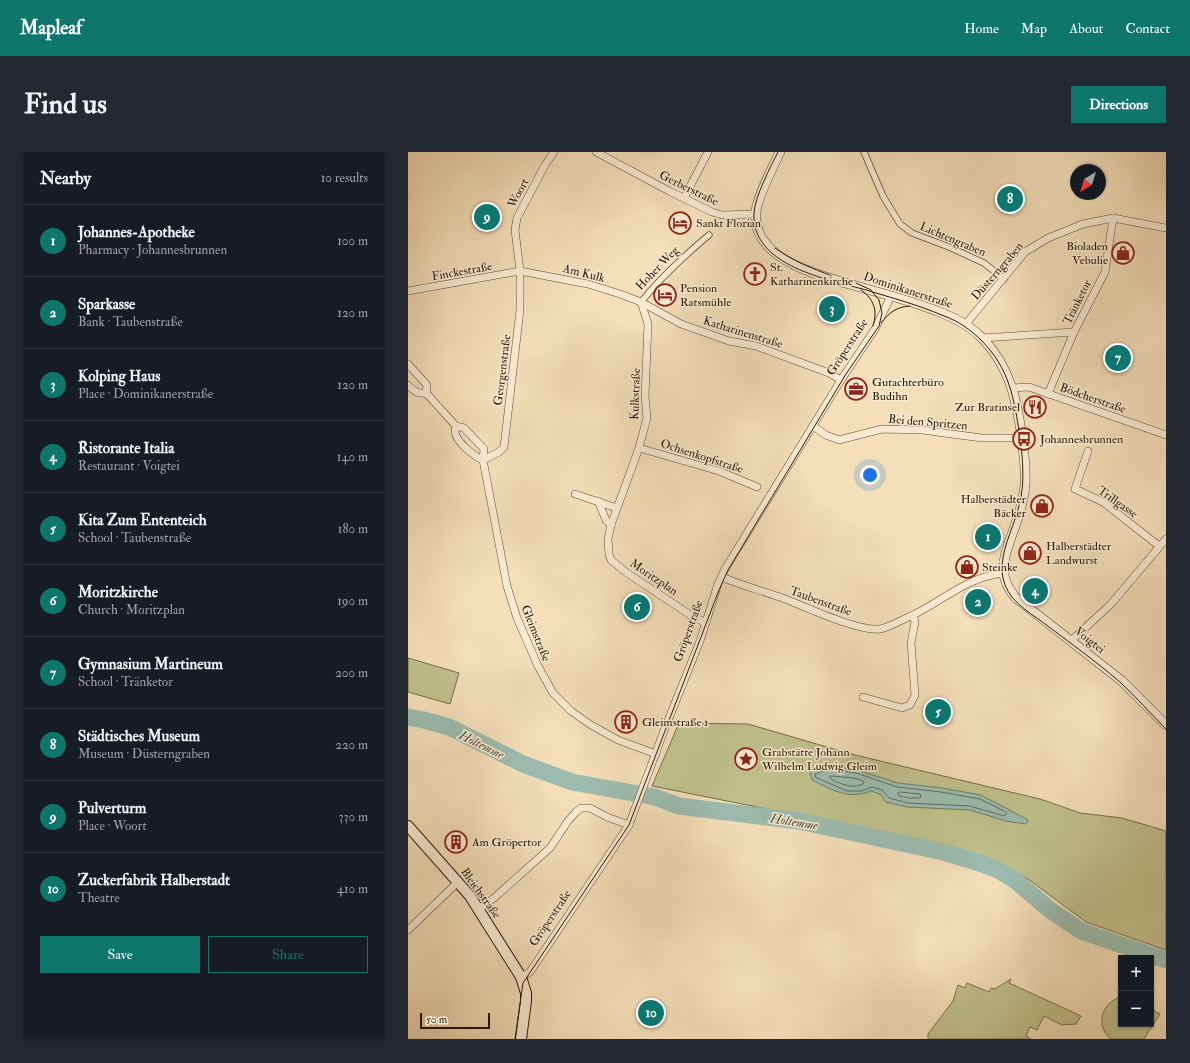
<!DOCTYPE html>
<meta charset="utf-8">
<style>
body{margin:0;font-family:"IM FELL Double Pica",serif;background:#242831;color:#f1f3f6}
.controls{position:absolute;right:12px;bottom:12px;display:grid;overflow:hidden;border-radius:0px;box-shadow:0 1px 3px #0004}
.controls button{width:36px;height:36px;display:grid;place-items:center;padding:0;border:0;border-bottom:1px solid #363941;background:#171b24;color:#f1f3f6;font:20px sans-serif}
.compass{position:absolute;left:662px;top:12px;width:36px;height:36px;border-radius:50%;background:#171b24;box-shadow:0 1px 3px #0004;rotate:218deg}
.scale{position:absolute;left:12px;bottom:10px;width:70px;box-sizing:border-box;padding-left:4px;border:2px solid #2c1904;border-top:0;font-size:11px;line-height:14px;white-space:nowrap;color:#2c1904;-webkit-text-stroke:3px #f8ead2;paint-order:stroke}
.you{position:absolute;left:462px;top:323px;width:14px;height:14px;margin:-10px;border:3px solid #fff;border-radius:50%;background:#1a73e8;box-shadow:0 0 0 6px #1a73e833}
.badge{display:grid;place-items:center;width:26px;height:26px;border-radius:50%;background:#0f766e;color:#fff;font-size:13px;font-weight:700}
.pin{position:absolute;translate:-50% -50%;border:2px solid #fff;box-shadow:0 1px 4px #0006}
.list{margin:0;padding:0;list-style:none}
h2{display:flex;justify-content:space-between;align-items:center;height:52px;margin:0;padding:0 16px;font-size:17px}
h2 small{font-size:13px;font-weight:400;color:#9ea1a6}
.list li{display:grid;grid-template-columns:26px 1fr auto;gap:12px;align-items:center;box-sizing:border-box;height:72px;padding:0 16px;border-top:1px solid #363941}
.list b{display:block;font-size:15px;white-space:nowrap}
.list p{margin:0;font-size:13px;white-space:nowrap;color:#9ea1a6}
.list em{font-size:13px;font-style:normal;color:#9ea1a6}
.actions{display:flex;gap:8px;padding:12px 16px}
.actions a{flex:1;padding:9px 0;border:1px solid #0f766e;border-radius:0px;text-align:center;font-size:14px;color:#0f766e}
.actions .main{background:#0f766e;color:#fff}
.map{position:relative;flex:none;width:758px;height:887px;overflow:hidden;border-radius:0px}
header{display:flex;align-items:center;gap:24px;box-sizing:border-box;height:56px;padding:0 20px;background:#0f766e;color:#fff}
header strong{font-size:19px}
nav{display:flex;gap:22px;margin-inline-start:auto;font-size:14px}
.intro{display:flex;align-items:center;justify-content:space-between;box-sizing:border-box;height:96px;padding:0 24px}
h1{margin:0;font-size:28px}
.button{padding:10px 18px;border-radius:0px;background:#0f766e;color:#fff;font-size:14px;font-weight:700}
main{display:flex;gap:24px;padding:0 24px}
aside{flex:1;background:#171b24;border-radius:0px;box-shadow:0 1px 3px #0004}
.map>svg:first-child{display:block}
.green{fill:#c0c18c;stroke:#766d48}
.water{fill:#9cbcb0;stroke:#6f7b6b}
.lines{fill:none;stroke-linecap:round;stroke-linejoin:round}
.shore{stroke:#646a5a;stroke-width:1}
.river{stroke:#9cbcb0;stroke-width:17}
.pedestrian-casing{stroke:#5e4a31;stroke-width:7}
.minor-casing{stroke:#5e4a31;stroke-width:8}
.tertiary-casing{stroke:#5e4a31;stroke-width:10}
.secondary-casing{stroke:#2c1904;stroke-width:12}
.pedestrian{stroke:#f8ead2;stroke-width:5.5}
.minor{stroke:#f8ead2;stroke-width:7}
.tertiary{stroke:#f8ead2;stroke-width:9}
.secondary{stroke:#f8ead2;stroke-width:10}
.tram{stroke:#2c1904;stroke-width:1}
.labels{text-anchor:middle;stroke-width:3;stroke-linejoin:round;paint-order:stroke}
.street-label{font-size:12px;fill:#2c1904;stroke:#f8ead2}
.poi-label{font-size:12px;fill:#2c1904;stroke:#f8ead2;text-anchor:start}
.water-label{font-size:13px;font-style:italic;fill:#535240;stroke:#f8ead2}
</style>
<header>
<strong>Mapleaf</strong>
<nav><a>Home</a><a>Map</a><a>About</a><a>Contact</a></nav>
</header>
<div class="intro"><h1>Find us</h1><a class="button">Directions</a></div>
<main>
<aside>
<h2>Nearby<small>10 results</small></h2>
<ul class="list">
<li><span class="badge">1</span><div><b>Johannes-Apotheke</b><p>Pharmacy · Johannesbrunnen</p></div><em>100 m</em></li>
<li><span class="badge">2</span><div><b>Sparkasse</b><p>Bank · Taubenstraße</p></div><em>120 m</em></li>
<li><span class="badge">3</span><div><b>Kolping Haus</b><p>Place · Dominikanerstraße</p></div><em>120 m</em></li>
<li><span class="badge">4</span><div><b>Ristorante Italia</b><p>Restaurant · Voigtei</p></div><em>140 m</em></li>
<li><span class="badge">5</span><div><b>Kita Zum Ententeich</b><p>School · Taubenstraße</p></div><em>180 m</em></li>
<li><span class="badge">6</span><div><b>Moritzkirche</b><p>Church · Moritzplan</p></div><em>190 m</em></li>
<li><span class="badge">7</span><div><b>Gymnasium Martineum</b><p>School · Tränketor</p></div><em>200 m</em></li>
<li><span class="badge">8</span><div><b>Städtisches Museum</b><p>Museum · Düsterngraben</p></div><em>220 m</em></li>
<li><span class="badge">9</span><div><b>Pulverturm</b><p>Place · Woort</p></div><em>330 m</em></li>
<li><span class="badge">10</span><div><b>Zuckerfabrik Halberstadt</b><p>Theatre</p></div><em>410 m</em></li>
</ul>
<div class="actions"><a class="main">Save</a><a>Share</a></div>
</aside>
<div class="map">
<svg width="758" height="887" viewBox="0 0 758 887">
<rect width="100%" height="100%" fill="#f4dfb9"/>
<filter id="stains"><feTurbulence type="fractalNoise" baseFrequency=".005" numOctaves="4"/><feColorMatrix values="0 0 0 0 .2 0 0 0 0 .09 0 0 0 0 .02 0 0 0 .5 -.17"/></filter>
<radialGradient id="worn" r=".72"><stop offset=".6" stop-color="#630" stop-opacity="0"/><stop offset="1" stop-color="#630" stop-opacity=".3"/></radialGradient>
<g class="green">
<polygon points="0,506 51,521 42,552 0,540"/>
<polygon points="271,571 340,572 443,602 632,647 672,661 714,666 758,679 758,798 678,770 620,727 578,705 534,692 244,634"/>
<polygon points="603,827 601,831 673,864 668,872 654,873 636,864 629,878 622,875 618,884 623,887 520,887 520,882 545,849 550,833 557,836 559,831 581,840 583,836 587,837"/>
<path d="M713 845V872H743V857L752 862 736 887H703C687 875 693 850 713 845Z"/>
</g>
<path class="water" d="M426 614 449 618 490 631 534 636 573 643 620 668 618 672 598 669 562 658 499 655 478 650 472 642 463 639C440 648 425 638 404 628L402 620 411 616Z"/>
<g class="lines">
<g class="shore">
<polygon points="426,618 448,621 489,635 533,640 572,647 598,660 598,662 596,664 562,654 500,651 481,646 474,638 464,635 453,639 439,639 407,625 407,622 412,620"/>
<path d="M424 624 446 626 455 629 456 631C447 638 432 632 423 627L422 625Z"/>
<polygon points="492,640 512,642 513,645 512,646 501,646 491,644 490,641"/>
</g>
<polyline class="river" points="0,565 16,568 41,575 115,612 164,630 247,645 271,654 391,669 535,700 572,711 590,718 608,729 642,758 673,779 758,808"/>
<g class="pedestrian-casing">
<g id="pedestrian">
<polyline points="456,0 475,44 492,72 504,81 541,95 576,111 596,127"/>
<path d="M233 150C253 125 276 104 301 83"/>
</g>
</g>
<g class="minor-casing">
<g id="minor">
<polyline points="146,0 137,13 109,66 107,78 112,119 112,158 96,295 91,300 75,308 99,434 109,466 130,514 145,541 163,559 183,573 210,588 248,602"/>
<polyline points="188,0 261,39 304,60 314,63 348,62"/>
<polyline points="276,46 300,0"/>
<polyline points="0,139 112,119 180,132 212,142 233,150 273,172 321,189 348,194 421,221 433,228"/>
<polyline points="233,150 240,172 237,244 239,266 231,296 203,373 200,387 201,402 203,408 219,421 284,464 298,471"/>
<polyline points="557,173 617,100 640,86 675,72 705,66 758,76"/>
<polyline points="574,186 666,180"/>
<polyline points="0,212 19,233 18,241"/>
<path d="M0 233C6 239 9 242 18 241L48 274 56 276 76 297 75 308C67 305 48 290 47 280 47 280 48 274 48 274"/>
<polyline points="605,236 621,235 758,283"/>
<polyline points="640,242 666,180 697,120 705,66"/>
<polyline points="405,274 418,283 431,288 474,277 514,278 574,286 614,286"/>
<polyline points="231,296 311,319 349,335"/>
<polyline points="680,299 667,337 695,350 751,394"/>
<polyline points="167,342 209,356"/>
<polyline points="190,349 198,368 203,373"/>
<path d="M314 425C334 434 356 439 377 447 398 455 451 480 472 477 482 475 493 468 503 464 535 449 558 425 596 421"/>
<polyline points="663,489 703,452 758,387"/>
<polyline points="455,545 494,556 502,553 507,543 503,491 507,470 505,463"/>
<polyline points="71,757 86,746 142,696 160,669 168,660 173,656 182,656 199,665 221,673"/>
<polyline points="0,778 50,730"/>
<polyline points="113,825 122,820 221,673 257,576 292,489 310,432 317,417 433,228 467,177 483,144"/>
</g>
</g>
<g class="tertiary-casing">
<path id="tertiary" d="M372 0C365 15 349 45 348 60 343 109 417 125 452 135 479 143 508 150 534 161 549 167 564 175 575 187 602 215 609 249 614 286 616 301 618 316 617 332 616 346 612 360 607 374 598 400 586 422 608 446L714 529 758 573"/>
</g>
<g class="secondary-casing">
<polyline id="secondary" points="0,674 62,744 113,825 118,841 118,849 113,887"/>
</g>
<use href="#pedestrian" class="pedestrian"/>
<use href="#minor" class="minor"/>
<use href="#tertiary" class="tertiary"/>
<use href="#secondary" class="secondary"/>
<g class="tram">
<path d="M370 0C362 16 347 44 346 61 343 114 419 127 458 138 484 146 511 153 536 164 550 169 563 178 573 188 602 217 606 247 612 285 615 309 617 331 611 354 605 379 587 407 597 433 604 452 626 463 641 475 665 493 690 511 712 530 728 545 743 562 758 577"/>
<path d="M367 96C384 109 404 116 424 124"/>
<path d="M453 138C466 147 470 159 465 174"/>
<path d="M473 171C482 160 488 155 502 154"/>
<polyline points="107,887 115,831 221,673 311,438 320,418 438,222 471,174 474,161 471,148 463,138 448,131"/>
</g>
</g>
<defs>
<g id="hotel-ring" transform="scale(1.15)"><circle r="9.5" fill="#f8ead2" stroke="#8f2418" stroke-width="1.5"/><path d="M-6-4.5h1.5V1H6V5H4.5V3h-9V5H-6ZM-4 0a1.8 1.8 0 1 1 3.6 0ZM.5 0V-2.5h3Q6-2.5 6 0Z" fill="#8f2418"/></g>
<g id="shop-ring" transform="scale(1.15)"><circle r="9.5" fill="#f8ead2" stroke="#8f2418" stroke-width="1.5"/><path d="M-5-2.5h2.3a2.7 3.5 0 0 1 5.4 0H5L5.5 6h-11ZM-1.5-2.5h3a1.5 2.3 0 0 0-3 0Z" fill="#8f2418"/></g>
<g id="church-ring" transform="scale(1.15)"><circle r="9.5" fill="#f8ead2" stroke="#8f2418" stroke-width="1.5"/><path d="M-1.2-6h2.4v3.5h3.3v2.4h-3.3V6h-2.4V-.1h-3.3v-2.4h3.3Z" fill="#8f2418"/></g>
<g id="office-ring" transform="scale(1.15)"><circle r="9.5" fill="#f8ead2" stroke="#8f2418" stroke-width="1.5"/><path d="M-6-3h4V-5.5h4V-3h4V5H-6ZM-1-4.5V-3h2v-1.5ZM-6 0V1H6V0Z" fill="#8f2418"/></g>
<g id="restaurant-ring" transform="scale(1.15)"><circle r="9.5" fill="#f8ead2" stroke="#8f2418" stroke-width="1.5"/><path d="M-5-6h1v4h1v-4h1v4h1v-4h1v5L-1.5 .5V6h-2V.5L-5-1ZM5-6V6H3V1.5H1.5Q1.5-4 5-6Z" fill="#8f2418"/></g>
<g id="bus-ring" transform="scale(1.15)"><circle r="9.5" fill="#f8ead2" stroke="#8f2418" stroke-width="1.5"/><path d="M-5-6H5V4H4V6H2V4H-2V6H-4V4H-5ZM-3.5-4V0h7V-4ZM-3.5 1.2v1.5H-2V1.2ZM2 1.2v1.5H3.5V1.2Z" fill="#8f2418"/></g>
<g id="building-ring" transform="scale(1.15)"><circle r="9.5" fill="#f8ead2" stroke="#8f2418" stroke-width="1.5"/><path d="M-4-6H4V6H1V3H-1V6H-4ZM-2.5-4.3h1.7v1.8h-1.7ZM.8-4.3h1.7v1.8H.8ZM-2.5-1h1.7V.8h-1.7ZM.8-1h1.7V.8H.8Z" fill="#8f2418"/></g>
<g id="sight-ring" transform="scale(1.15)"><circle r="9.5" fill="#f8ead2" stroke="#8f2418" stroke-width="1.5"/><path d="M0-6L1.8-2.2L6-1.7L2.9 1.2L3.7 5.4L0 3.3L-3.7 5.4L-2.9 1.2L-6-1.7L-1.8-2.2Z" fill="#8f2418"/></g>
</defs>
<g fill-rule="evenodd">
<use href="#hotel-ring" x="272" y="71"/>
<use href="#shop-ring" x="715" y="101"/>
<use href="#church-ring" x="347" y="122"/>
<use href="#hotel-ring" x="257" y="143"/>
<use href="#office-ring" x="448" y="237"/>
<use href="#restaurant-ring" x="627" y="255"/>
<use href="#bus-ring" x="616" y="287"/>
<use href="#shop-ring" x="634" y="354"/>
<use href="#shop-ring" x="622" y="401"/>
<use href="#shop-ring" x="559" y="415"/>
<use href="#building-ring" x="218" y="570"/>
<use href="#sight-ring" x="338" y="607"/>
<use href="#building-ring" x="48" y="690"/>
</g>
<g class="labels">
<g class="street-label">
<text transform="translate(281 36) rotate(26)" y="4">Gerberstraße</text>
<text transform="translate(110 41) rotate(-62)" y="4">Woort</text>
<text transform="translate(545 87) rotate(23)" y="4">Lichtengraben</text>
<text transform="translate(249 116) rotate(-46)" y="4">Hoher Weg</text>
<text transform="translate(54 119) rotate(-10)" y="4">Finckestraße</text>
<text transform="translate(589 119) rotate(-49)" y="4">Düsterngraben</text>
<text transform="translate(176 121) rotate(14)" y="4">Am Kulk</text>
<text transform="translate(500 138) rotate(18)" y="4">Dominikanerstraße</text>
<text transform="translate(669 150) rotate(-63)" y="4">Tränketor</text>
<text transform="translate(335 180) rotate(17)" y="4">Katharinenstraße</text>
<text transform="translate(439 195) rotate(-57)" y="4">Gröperstraße</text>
<text transform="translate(94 218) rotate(-83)" y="4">Georgenstraße</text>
<text transform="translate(227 242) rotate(-88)" y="4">Kulkstraße</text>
<text transform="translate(685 246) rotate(19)" y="4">Bödcherstraße</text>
<text transform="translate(520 270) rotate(5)" y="4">Bei den Spritzen</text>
<text transform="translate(294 304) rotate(18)" y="4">Ochsenkopfstraße</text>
<text transform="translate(710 350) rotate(35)" y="4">Trillgasse</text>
<text transform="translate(246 425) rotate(34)" y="4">Moritzplan</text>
<text transform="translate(413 449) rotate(20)" y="4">Taubenstraße</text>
<text transform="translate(280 479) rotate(-70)" y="4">Gröperstraße</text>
<text transform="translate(128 481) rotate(68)" y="4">Gleimstraße</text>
<text transform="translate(682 488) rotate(38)" y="4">Voigtei</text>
<text transform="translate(73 741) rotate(54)" y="4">Bleichstraße</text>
<text transform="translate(142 766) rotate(-56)" y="4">Gröperstraße</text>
</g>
<g class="poi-label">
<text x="288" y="75">Sankt Florian</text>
<text x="700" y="98" text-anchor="end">Bioladen<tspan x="700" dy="14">Vebulie</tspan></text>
<text x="362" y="119">St.<tspan x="362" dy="14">Katharinenkirche</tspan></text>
<text x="272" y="140">Pension<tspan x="272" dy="14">Ratsmühle</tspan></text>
<text x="464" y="234">Gutachterbüro<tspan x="464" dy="14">Budihn</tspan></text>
<text x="612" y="259" text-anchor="end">Zur Bratinsel</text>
<text x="632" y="291">Johannesbrunnen</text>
<text x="618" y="351" text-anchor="end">Halberstädter<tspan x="618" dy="14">Bäcker</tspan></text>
<text x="638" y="398">Halberstädter<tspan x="638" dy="14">Landwurst</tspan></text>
<text x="574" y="419">Steinke</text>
<text x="234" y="574">Gleimstraße 1</text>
<text x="354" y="604">Grabstätte Johann<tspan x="354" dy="14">Wilhelm Ludwig Gleim</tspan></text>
<text x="64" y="694">Am Gröpertor</text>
</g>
<g class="water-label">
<text transform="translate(74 592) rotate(26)" y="5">Holtemme</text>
<text transform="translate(386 669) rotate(9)" y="5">Holtemme</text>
</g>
</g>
<rect width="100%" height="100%" filter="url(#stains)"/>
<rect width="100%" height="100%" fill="url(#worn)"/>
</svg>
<div class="controls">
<button>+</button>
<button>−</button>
</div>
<svg class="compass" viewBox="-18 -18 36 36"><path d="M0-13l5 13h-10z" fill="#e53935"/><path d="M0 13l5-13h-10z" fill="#9ea1a6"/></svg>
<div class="scale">50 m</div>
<div class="you"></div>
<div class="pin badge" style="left:580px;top:385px">1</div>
<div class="pin badge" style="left:570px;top:450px">2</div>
<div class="pin badge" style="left:424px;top:157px">3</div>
<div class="pin badge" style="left:627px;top:439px">4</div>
<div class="pin badge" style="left:530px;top:560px">5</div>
<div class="pin badge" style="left:229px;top:455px">6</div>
<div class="pin badge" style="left:710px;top:206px">7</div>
<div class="pin badge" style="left:602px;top:47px">8</div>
<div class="pin badge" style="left:79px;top:65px">9</div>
<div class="pin badge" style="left:243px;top:861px">10</div>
</div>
</main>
